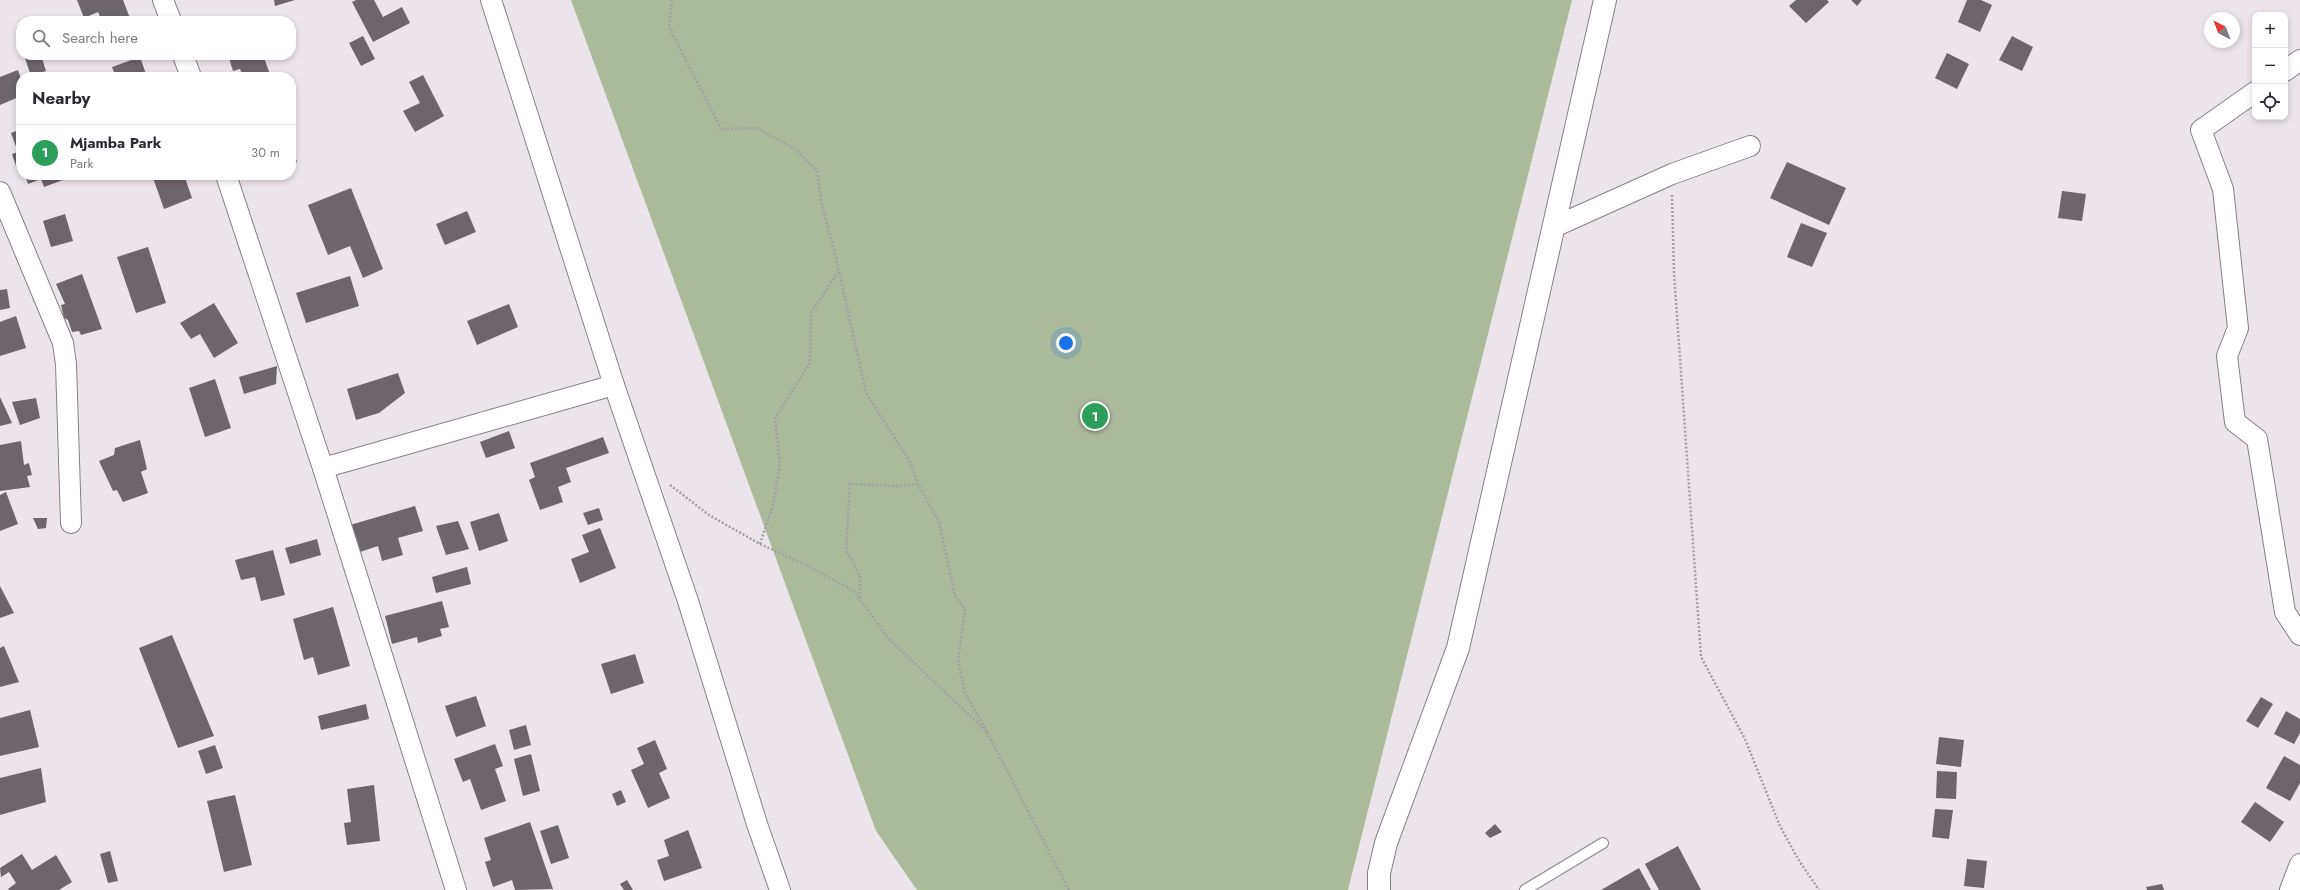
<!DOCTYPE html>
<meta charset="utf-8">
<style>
body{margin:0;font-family:Jost,sans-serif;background:#f2f2f3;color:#2b2b33}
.controls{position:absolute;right:12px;top:12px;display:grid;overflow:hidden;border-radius:8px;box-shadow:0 2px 6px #0003}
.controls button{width:36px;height:36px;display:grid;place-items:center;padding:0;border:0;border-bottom:1px solid #e1e1e2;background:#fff;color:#2b2b33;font:20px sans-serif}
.compass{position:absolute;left:2204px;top:12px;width:36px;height:36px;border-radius:50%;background:#fff;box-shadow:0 2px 6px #0003;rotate:318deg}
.you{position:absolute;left:1066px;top:343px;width:14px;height:14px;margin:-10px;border:3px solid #fff;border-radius:50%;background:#1a73e8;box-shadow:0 0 0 6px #1a73e833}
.badge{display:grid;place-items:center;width:26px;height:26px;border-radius:50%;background:#356c53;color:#fff;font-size:13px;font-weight:700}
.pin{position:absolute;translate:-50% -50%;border:2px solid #fff;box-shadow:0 1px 4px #0006}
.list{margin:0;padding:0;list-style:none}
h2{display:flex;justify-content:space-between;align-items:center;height:52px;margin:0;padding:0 16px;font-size:17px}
h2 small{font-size:13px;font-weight:400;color:#7c7c81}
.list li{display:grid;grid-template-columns:26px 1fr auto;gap:12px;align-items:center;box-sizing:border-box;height:56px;padding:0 16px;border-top:1px solid #e1e1e2}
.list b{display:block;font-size:15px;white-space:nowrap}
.list p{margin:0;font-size:13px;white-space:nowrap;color:#7c7c81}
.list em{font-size:13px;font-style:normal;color:#7c7c81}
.icon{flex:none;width:22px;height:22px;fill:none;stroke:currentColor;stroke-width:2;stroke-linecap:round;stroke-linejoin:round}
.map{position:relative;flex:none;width:2300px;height:890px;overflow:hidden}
.search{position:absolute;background:#fff;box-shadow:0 2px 6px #0003;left:16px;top:16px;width:280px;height:44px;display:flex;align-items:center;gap:10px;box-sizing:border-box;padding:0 14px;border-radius:16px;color:#7c7c81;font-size:15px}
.panel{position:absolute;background:#fff;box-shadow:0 2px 6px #0003;left:16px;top:72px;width:280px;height:108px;border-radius:16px}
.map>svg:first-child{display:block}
.green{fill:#abba99}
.building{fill:#6c656c}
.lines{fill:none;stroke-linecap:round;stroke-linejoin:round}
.service-casing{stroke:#878086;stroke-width:12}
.minor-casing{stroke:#878086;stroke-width:22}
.secondary-casing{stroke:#878086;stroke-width:24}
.path{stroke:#a49ea4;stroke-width:2.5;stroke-dasharray:2 2;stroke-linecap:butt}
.service{stroke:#fff;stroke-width:10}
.minor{stroke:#fff;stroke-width:20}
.secondary{stroke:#fff;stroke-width:22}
</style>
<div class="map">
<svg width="2300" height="890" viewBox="0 0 2300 890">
<rect width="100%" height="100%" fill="#ece4eb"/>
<polygon class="green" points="571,0 1572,0 1348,890 917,890 876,831"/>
<g class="building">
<polygon points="77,0 123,0 131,21 102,21 98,12 84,18"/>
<polygon points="274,0 295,0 275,6"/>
<polygon points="356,0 374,0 383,17 402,7 410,23 373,42 352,2"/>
<polygon points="1796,0 1827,0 1829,2 1806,23 1789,6"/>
<polygon points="1851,0 1862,0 1857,6"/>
<polygon points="1967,0 1981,0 1992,5 1980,32 1958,22"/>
<polygon points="285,17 286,21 276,21"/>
<polygon points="21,27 21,43 16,28"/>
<polygon points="363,36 375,59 361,66 349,43"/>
<polygon points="2012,36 2033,47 2022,71 1999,60"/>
<polygon points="1947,53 1969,64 1957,89 1935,78"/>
<polygon points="24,55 41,55 46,71 31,76"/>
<polygon points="228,55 263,55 271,77 243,77 240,69 233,71"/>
<polygon points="140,57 147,77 116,77 112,67"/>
<polygon points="18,70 21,79 21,96 0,105 0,77"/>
<polygon points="423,75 444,116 415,132 403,111 420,103 409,82"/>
<polygon points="21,129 21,172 18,172 12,154 18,152 11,133"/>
<polygon points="291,146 297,162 291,164"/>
<polygon points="1787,162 1846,188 1829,225 1770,198"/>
<polygon points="25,175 61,175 63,180 44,187 41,179 28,184"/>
<polygon points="152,175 184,175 192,198 164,209"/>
<polygon points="351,188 383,269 363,278 350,246 328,255 308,205"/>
<polygon points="2062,191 2086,194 2082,221 2058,218"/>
<polygon points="467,211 476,232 445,245 436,224"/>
<polygon points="65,214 73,241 51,247 43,221"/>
<polygon points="1801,223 1827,233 1812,267 1787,257"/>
<polygon points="148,247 166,303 136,313 117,257"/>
<polygon points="82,274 102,329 81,335 79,331 72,332 68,320 64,318 61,305 65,304 56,284"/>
<polygon points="350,276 359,306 306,323 296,293"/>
<polygon points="7,289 10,308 0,310 0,290"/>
<polygon points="214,303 238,343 214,358 200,334 191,339 180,323"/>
<polygon points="509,304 518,327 477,345 467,321"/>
<polygon points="16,316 26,348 0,356 0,322"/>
<polygon points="277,366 276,384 244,394 239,377"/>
<polygon points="398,373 405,393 379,413 356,420 347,389"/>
<polygon points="215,379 231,428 205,437 189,388"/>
<polygon points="0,397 12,423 0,426"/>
<polygon points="36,398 40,418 20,425 12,402"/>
<polygon points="509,431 515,448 486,458 480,442"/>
<polygon points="603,437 609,453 566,468 571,482 558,487 563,502 540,510 529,480 535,477 530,463"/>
<polygon points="140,440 147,469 141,472 148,493 123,502 117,490 113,491 99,461 114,455 115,448"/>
<polygon points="21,441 24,465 29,463 32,475 27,476 30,487 0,491 0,445"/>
<polygon points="6,492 18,524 0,531 0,495"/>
<polygon points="415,506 423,531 398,538 403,555 382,561 378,546 357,553 350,525"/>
<polygon points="599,508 603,520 588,525 583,513"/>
<polygon points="499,513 508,541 479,551 470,522"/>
<polygon points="33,518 47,518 46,528 38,529"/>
<polygon points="458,521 469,549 446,555 436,526"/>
<polygon points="600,528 616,568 580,583 571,559 589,552 582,535"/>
<polygon points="317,539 321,555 290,564 285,548"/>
<polygon points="273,550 285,595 261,601 255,577 241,580 235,560"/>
<polygon points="467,567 471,584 436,593 432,577"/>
<polygon points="0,586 14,613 0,618"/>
<polygon points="442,601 449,627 440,629 442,636 418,643 417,637 392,644 385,616"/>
<polygon points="333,607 350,666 318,675 313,657 304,660 293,619"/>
<polygon points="172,635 214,736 178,748 139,648"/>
<polygon points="4,646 19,682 0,687 0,648"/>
<polygon points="635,654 644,683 611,694 601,664"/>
<polygon points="476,696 486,726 456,737 445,706"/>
<polygon points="2261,697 2273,704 2258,728 2246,721"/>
<polygon points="366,704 369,719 321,730 318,716"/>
<polygon points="30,710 39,747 0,756 0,718"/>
<polygon points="2286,711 2300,719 2300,733 2294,744 2274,734"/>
<polygon points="526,725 531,745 514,750 509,730"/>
<polygon points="1939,737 1964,740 1961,767 1936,764"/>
<polygon points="655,740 667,769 659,773 670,798 648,808 631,770 644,764 637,748"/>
<polygon points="495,744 503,766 495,769 506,801 481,810 470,779 463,782 454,759"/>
<polygon points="215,745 223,768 206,774 198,751"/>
<polygon points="531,754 540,791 523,796 514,759"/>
<polygon points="2284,756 2300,765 2300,783 2290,801 2266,788"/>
<polygon points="41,768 46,802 0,815 0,778"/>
<polygon points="1937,771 1957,772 1956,799 1936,798"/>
<polygon points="374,785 380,841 347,845 344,823 351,822 347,789"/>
<polygon points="621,790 626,802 617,806 612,794"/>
<polygon points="235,795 252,865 224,872 207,801"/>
<polygon points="2255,802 2284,822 2270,842 2241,822"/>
<polygon points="1935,809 1953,810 1949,839 1932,837"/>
<polygon points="530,822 553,889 515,890 512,880 493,887 485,862 491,860 484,838"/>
<polygon points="1495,824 1502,832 1490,838 1485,833"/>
<polygon points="558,825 569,858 551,864 540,831"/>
<polygon points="688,830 702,868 664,881 657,860 669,856 664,840"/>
<polygon points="1678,846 1701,890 1659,890 1645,864"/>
<polygon points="110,851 118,881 108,883 100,854"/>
<polygon points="22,854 32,870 56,855 72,882 59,890 9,890 8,889 16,883 9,872 1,877 0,868"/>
<polygon points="1967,859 1987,861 1984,888 1964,886"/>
<polygon points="1639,868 1651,890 1601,890"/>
<polygon points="627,880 633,890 624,890 620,884"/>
<polygon points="2162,884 2164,890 2147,890 2146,887"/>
</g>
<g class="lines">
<g class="service-casing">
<polyline id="service" points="1525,890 1603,843"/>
</g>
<g class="minor-casing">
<g id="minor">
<polyline points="163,0 171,21"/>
<polyline points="491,0 614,385 688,601 757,824 780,890"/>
<polyline points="183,55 191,77"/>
<polyline points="2285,71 2300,60"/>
<polyline points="2255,92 2201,130 2223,189 2238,328 2227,356 2235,422 2257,439 2285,612 2300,635"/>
<polyline points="226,175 323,468 456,890"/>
<polyline points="0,192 63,343 66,364 71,523"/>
<polyline points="1554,227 1672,174 1750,146"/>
<polyline points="323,468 614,385"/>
<polyline points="2290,890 2300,864"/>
</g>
</g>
<g class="secondary-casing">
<polyline id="secondary" points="1379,890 1379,873 1386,843 1458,648 1605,0"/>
</g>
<g class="path">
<polyline points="1672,195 1674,273 1701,657 1745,739 1780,826 1798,859 1819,890"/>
<polyline points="670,485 709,515 760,544 808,566 854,591 887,637 987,732 965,693 958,660 965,609 955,596 939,522 918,484 910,462 866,393 835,253 822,206 817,171 794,148 756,128 721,129 669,27 672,0"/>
<polyline points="760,544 773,505 780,464 775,418 810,363 811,313 838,272"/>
<polyline points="860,598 860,576 846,550 850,484 895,486 918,484"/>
<polyline points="987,732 1069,890"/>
</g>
<use href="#service" class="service"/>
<use href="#minor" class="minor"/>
<use href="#secondary" class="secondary"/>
</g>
</svg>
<div class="controls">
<button>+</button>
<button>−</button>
<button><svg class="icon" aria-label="locate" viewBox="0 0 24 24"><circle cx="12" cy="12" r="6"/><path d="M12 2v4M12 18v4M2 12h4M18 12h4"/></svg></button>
</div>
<svg class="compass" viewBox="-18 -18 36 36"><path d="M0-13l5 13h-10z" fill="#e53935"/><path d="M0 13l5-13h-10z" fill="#7c7c81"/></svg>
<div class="you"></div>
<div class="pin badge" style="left:1095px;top:416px;background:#2e9e5b">1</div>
<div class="search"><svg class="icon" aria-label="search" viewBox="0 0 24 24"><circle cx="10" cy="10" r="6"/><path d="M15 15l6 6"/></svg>Search here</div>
<section class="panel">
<h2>Nearby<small></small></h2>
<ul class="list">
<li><span class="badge" style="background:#2e9e5b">1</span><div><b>Mjamba Park</b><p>Park</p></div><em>30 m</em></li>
</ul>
</section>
</div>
